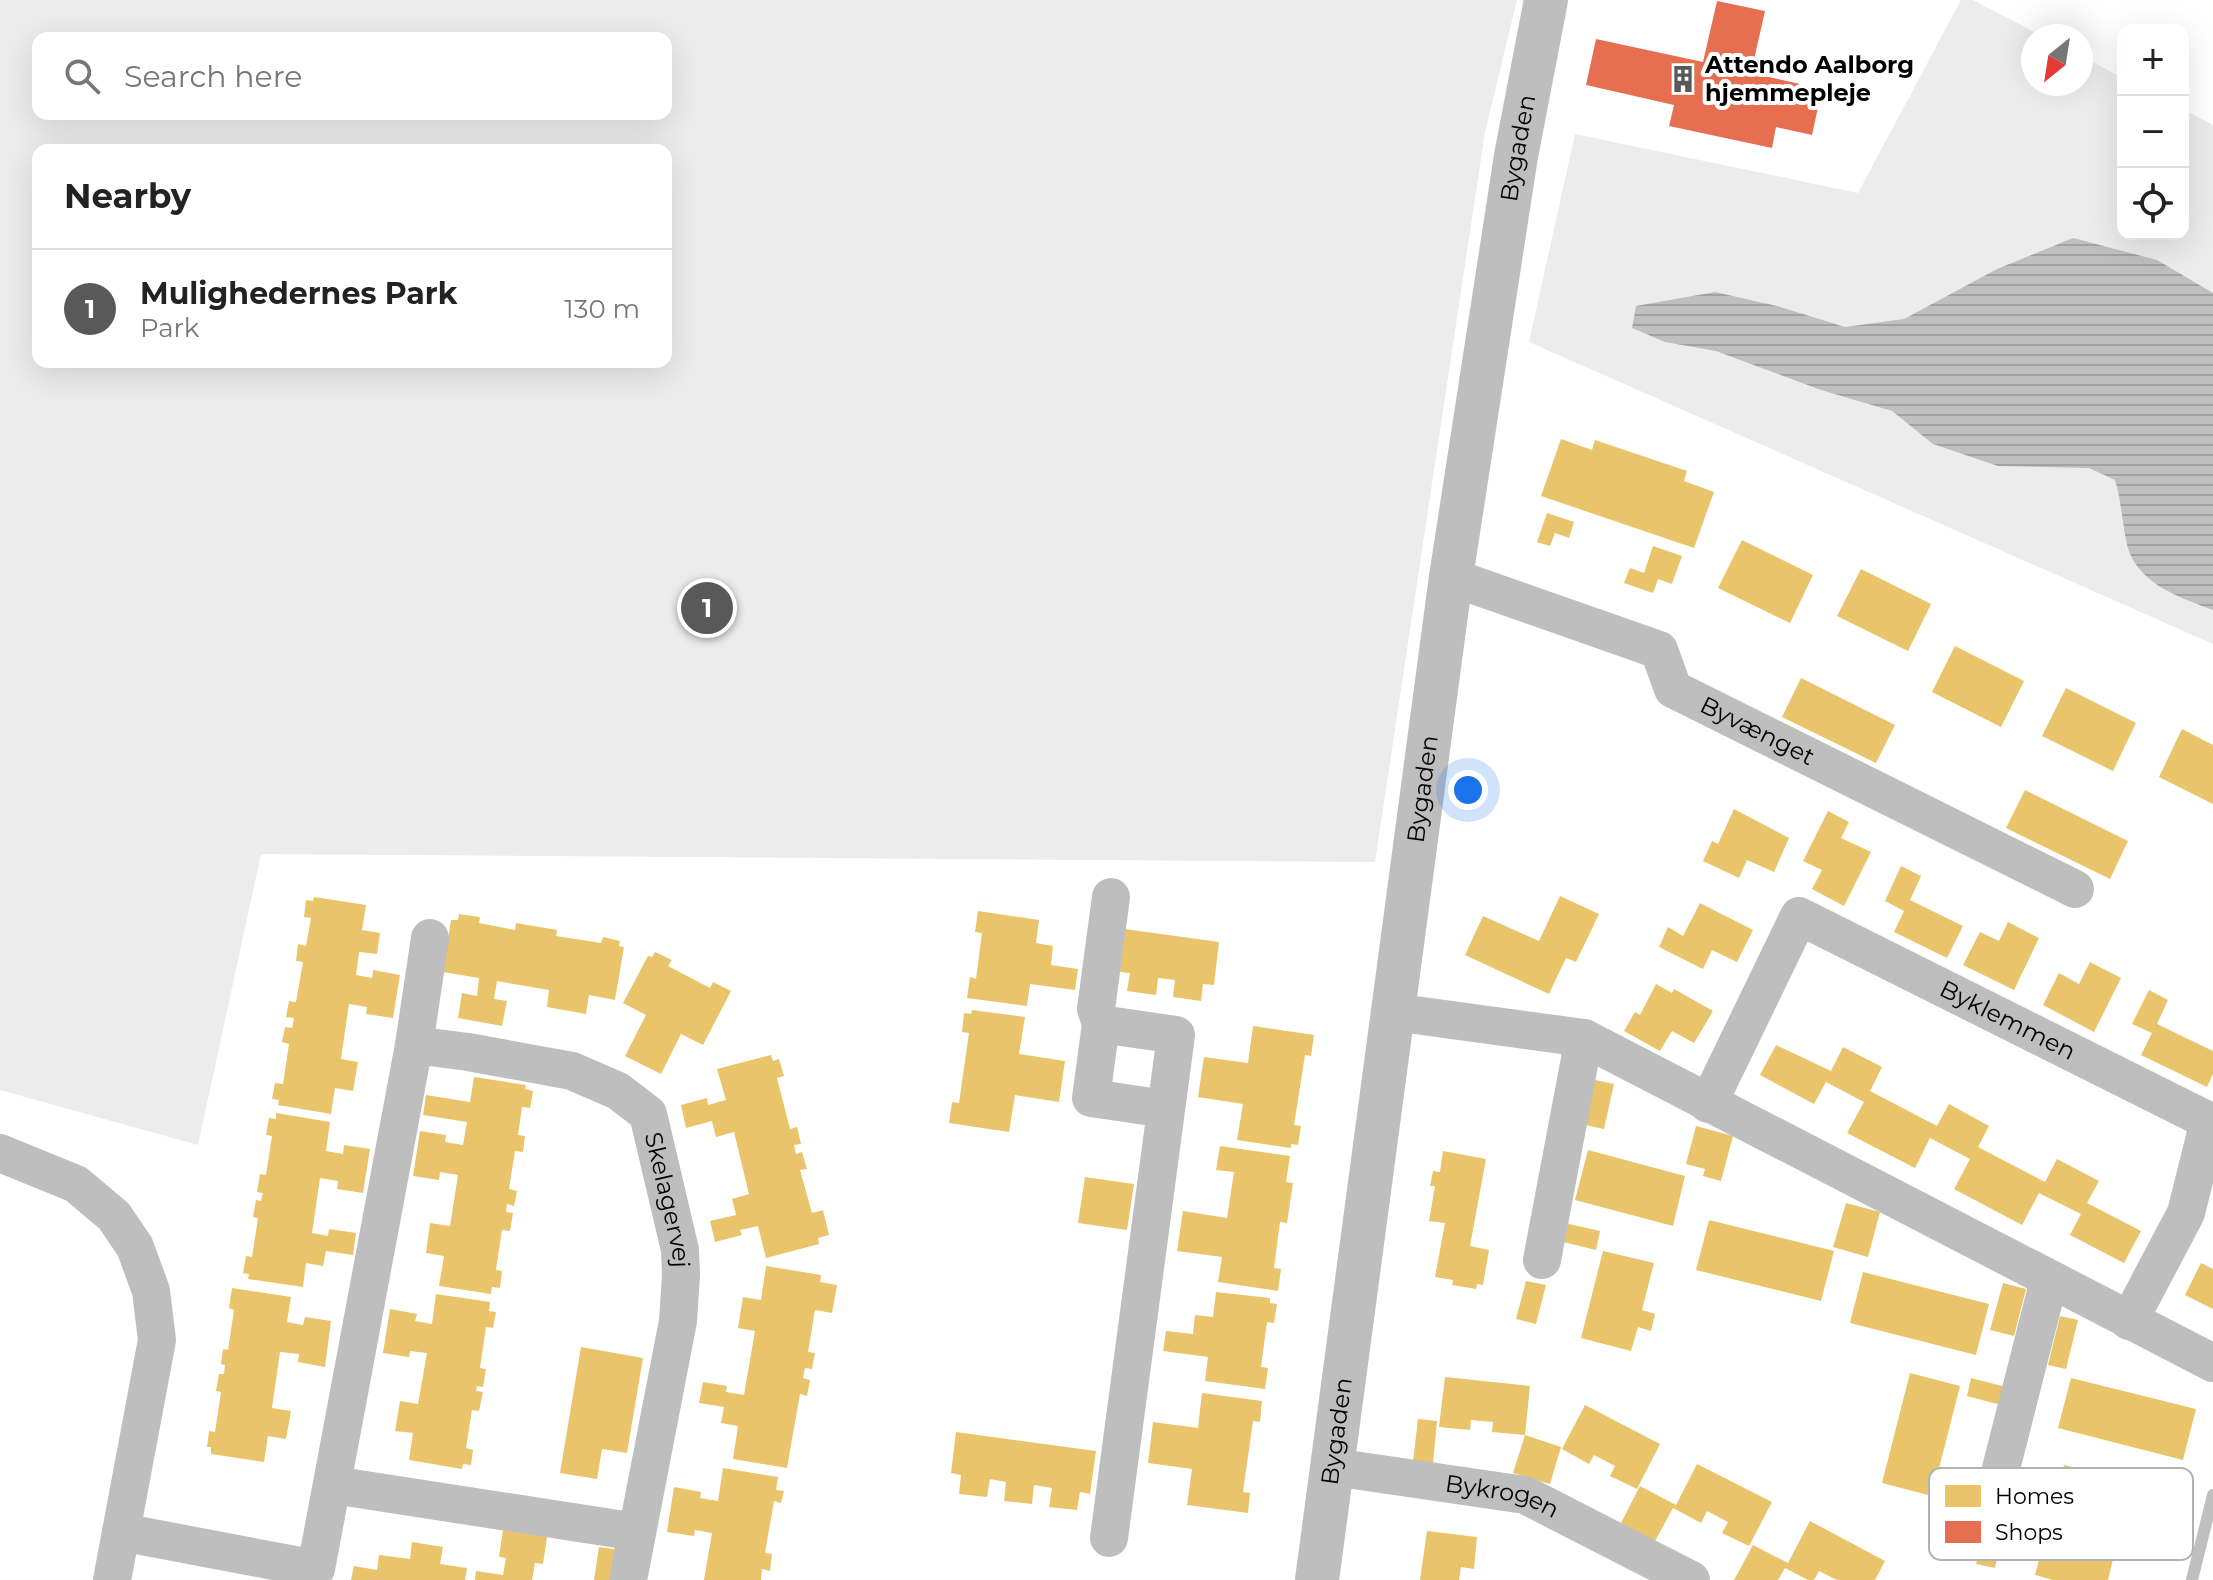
<!DOCTYPE html>
<meta charset="utf-8">
<style>
body{margin:0;font-family:Montserrat,sans-serif;background:#f2f2f2;color:#222}
.controls{position:absolute;right:24px;top:24px;display:grid;overflow:hidden;border-radius:16px;box-shadow:0 8px 32px #0002}
.controls button{width:72px;height:72px;display:grid;place-items:center;padding:0;border:0;border-bottom:2px solid #e0e0e0;background:#fff;color:#222;font:40px sans-serif}
.compass{position:absolute;left:2021px;top:24px;width:72px;height:72px;border-radius:50%;background:#fff;box-shadow:0 8px 32px #0002;rotate:210deg}
.you{position:absolute;left:1468px;top:790px;width:28px;height:28px;margin:-20px;border:6px solid #fff;border-radius:50%;background:#1a73e8;box-shadow:0 0 0 12px #1a73e833}
.badge{display:grid;place-items:center;width:52px;height:52px;border-radius:50%;background:#595959;color:#fff;font-size:26px;font-weight:700}
.pin{position:absolute;translate:-50% -50%;border:4px solid #fff;box-shadow:0 2px 8px #0006}
.list{margin:0;padding:0;list-style:none}
h2{display:flex;justify-content:space-between;align-items:center;height:104px;margin:0;padding:0 32px;font-size:34px}
h2 small{font-size:26px;font-weight:400;color:#767676}
.list li{display:grid;grid-template-columns:52px 1fr auto;gap:24px;align-items:center;box-sizing:border-box;height:120px;padding:0 32px;border-top:2px solid #e0e0e0}
.list b{display:block;font-size:30px;white-space:nowrap}
.list p{margin:0;font-size:26px;white-space:nowrap;color:#767676}
.list em{font-size:26px;font-style:normal;color:#767676}
.icon{flex:none;width:44px;height:44px;fill:none;stroke:currentColor;stroke-width:2;stroke-linecap:round;stroke-linejoin:round}
.map{position:relative;flex:none;width:2213px;height:1580px;overflow:hidden}
.search{position:absolute;background:#fff;box-shadow:0 8px 32px #0002;left:32px;top:32px;width:640px;height:88px;display:flex;align-items:center;gap:20px;box-sizing:border-box;padding:0 28px;border-radius:16px;color:#767676;font-size:30px}
.panel{position:absolute;background:#fff;box-shadow:0 8px 32px #0002;left:32px;top:144px;width:640px;height:224px;border-radius:16px}
.map>svg:first-child{display:block}
.green{fill:#ececec;fill-rule:evenodd}
.water{fill:url(#water-rules)}
.homes{fill:#e9c46a}
.shops{fill:#e76f51}
.lines{fill:none;stroke-linecap:round;stroke-linejoin:round}
.stream{stroke:#bfbfbf;stroke-width:12}
.minor{stroke:#bebebe;stroke-width:38}
.tertiary{stroke:#bebebe;stroke-width:44}
.labels{text-anchor:middle;stroke-width:8;stroke-linejoin:round;paint-order:stroke}
.poi-label{font-size:24px;font-weight:bold;fill:#000;stroke:#fff;text-anchor:start}
.street-label{font-size:24px;fill:#000;stroke:#fff}
.key{fill:#fff;stroke:#b2b2b2;stroke-width:2}
.key-label{font-size:22px;fill:#000}
</style>
<div class="map">
<svg width="2213" height="1580" viewBox="0 0 2213 1580">
<defs>
<pattern id="water-rules" width="6" height="5" patternUnits="userSpaceOnUse" patternTransform="scale(2)"><rect width="6" height="5" fill="#bfbfbf"/><path d="M0 2.5h6" fill="none" stroke="#a2a2a2"/></pattern>
</defs>
<rect width="100%" height="100%" fill="#fff"/>
<g class="green">
<path d="M0 0H1517L1485 132 1375 862 261 854 198 1145 0 1090ZM666 38V114H38V38ZM666 150V362H38V150Z"/>
<polygon points="1961,0 1973,0 2042,36 2033,36 2033,84 2081,84 2081,56 2123,78 2123,234 2183,234 2183,109 2213,125 2213,644 1529,342 1575,134 1858,193"/>
</g>
<path class="water" d="M2073 238 2157 260 2213 293V610C2178 597 2133 582 2126 540 2122 519 2121 500 2115 480L2089 468 1998 466 1933 444 1892 411 1821 390 1716 351 1665 342 1632 328 1636 306 1715 292 1777 306 1845 327 1904 319 1997 269Z"/>
<g class="homes">
<polygon points="1561,439 1592,450 1595,440 1687,471 1684,481 1714,492 1694,548 1541,496"/>
<polygon points="1547,513 1574,522 1569,538 1555,533 1550,546 1537,542"/>
<polygon points="1742,540 1813,575 1790,623 1718,588"/>
<polygon points="1653,546 1682,556 1672,584 1658,579 1653,593 1624,583 1630,568 1644,573"/>
<polygon points="1861,569 1931,604 1908,651 1837,616"/>
<polygon points="1955,646 2024,681 2001,727 1932,692"/>
<polygon points="1801,678 1895,725 1876,763 1782,717"/>
<polygon points="2066,688 2136,723 2113,771 2042,736"/>
<polygon points="2182,729 2213,745 2213,804 2159,777"/>
<polygon points="2025,790 2128,841 2110,879 2006,828"/>
<polygon points="1734,809 1789,838 1774,872 1747,860 1739,878 1703,861 1712,841 1718,844"/>
<polygon points="1828,811 1849,822 1841,838 1871,852 1844,906 1812,889 1822,870 1803,861"/>
<polygon points="1901,866 1921,876 1910,900 1963,926 1947,958 1894,932 1904,911 1885,901"/>
<polygon points="1560,896 1599,914 1576,962 1566,958 1549,994 1465,955 1483,916 1539,941"/>
<polygon points="314,897 366,905 362,930 380,933 377,954 359,952 356,975 372,978 373,970 400,975 393,1018 366,1014 367,1007 349,1004 341,1059 358,1062 353,1091 335,1088 331,1114 278,1105 279,1100 272,1099 275,1083 283,1084 289,1044 282,1042 285,1027 292,1028 294,1018 286,1017 289,1001 296,1002 303,962 296,961 298,944 306,946 311,918 304,917 306,900 313,901"/>
<polygon points="1700,903 1753,930 1737,962 1712,950 1703,969 1659,947 1668,927 1683,936"/>
<polygon points="978,911 1039,920 1036,943 1053,946 1051,965 1078,969 1075,990 1030,984 1027,1006 967,998 970,977 976,979 982,933 975,932"/>
<polygon points="459,914 480,917 479,923 515,930 516,923 557,930 556,936 601,943 603,937 620,941 619,946 624,947 615,1000 589,995 586,1014 547,1007 549,990 497,981 494,999 507,1001 502,1026 458,1018 462,993 477,996 479,978 443,972 451,920 458,920"/>
<polygon points="2008,922 2039,938 2014,990 1963,965 1980,932 1999,941"/>
<polygon points="1125,929 1219,942 1214,985 1203,984 1201,1001 1173,997 1175,980 1158,978 1156,995 1127,991 1130,973 1120,972"/>
<polygon points="655,952 672,960 668,966 710,988 713,982 731,991 703,1045 681,1034 661,1074 625,1056 646,1015 623,1003 648,956 652,957"/>
<polygon points="2090,962 2121,978 2094,1032 2043,1005 2059,973 2079,984"/>
<polygon points="1656,984 1672,993 1674,989 1713,1011 1694,1043 1672,1031 1660,1051 1624,1031 1635,1012 1640,1015"/>
<polygon points="2149,990 2168,1000 2157,1024 2213,1051 2213,1074 2207,1087 2141,1055 2152,1033 2132,1024"/>
<polygon points="972,1010 1025,1017 1019,1054 1065,1061 1059,1102 1015,1095 1009,1132 949,1123 952,1102 959,1103 969,1033 962,1032 964,1013 971,1014"/>
<polygon points="1253,1026 1314,1035 1311,1056 1305,1055 1294,1125 1301,1126 1298,1145 1291,1144 1291,1148 1237,1140 1243,1104 1198,1097 1204,1057 1248,1063"/>
<polygon points="1776,1045 1831,1071 1843,1047 1882,1067 1870,1091 1937,1126 1949,1104 1989,1126 1978,1147 2045,1182 2057,1159 2099,1181 2087,1203 2141,1231 2124,1263 2070,1235 2081,1214 2039,1193 2022,1225 1954,1189 1970,1159 1930,1138 1915,1168 1847,1133 1864,1102 1826,1082 1814,1104 1760,1075"/>
<polygon points="771,1055 773,1061 779,1059 784,1076 777,1078 790,1129 797,1127 801,1144 794,1145 796,1154 802,1152 807,1169 800,1170 812,1213 823,1210 829,1235 818,1238 819,1244 766,1258 758,1226 740,1230 742,1235 715,1242 710,1221 736,1215 732,1199 749,1194 734,1132 716,1137 712,1121 686,1128 681,1105 707,1098 708,1105 726,1100 717,1069"/>
<polygon points="474,1077 526,1085 525,1089 533,1091 530,1108 522,1107 518,1135 525,1136 523,1152 515,1151 509,1189 517,1191 514,1206 507,1204 506,1212 513,1213 510,1231 502,1230 496,1270 502,1271 500,1288 492,1287 491,1294 439,1286 444,1256 426,1253 430,1223 450,1226 458,1175 440,1172 439,1180 413,1176 420,1131 446,1135 445,1142 463,1145 467,1122 423,1115 426,1095 470,1102"/>
<polygon points="1591,1079 1614,1084 1604,1129 1581,1124"/>
<polygon points="276,1113 330,1122 326,1151 343,1154 344,1145 370,1149 363,1193 337,1189 338,1181 320,1178 312,1233 328,1236 329,1229 356,1233 353,1255 326,1251 323,1266 306,1263 303,1287 248,1279 249,1274 243,1273 246,1256 252,1257 258,1218 253,1217 256,1200 261,1201 263,1193 257,1192 260,1174 266,1175 272,1136 266,1135 269,1118 276,1119"/>
<polygon points="1696,1126 1733,1136 1721,1181 1703,1176 1705,1169 1686,1164"/>
<polygon points="1220,1146 1290,1156 1286,1182 1293,1183 1287,1223 1280,1222 1274,1268 1281,1269 1278,1291 1218,1282 1222,1257 1177,1251 1183,1211 1227,1218 1234,1172 1216,1170"/>
<polygon points="1588,1150 1685,1176 1673,1226 1575,1200"/>
<polygon points="1443,1151 1486,1159 1470,1246 1489,1250 1483,1285 1477,1284 1476,1289 1452,1285 1453,1280 1435,1277 1445,1223 1429,1221 1435,1186 1430,1186 1433,1171 1440,1172"/>
<polygon points="1085,1177 1134,1184 1127,1230 1078,1223"/>
<polygon points="1846,1203 1880,1212 1868,1257 1833,1247"/>
<polygon points="1709,1220 1834,1251 1821,1301 1696,1270"/>
<polygon points="1560,1222 1600,1231 1596,1250 1555,1240"/>
<polygon points="1603,1251 1654,1263 1642,1310 1655,1314 1651,1331 1638,1327 1631,1351 1581,1338"/>
<polygon points="2201,1263 2213,1269 2213,1309 2185,1295"/>
<polygon points="766,1266 821,1275 820,1282 837,1285 832,1313 815,1310 808,1352 815,1353 812,1369 805,1368 803,1378 810,1380 807,1396 800,1394 787,1468 733,1459 738,1426 721,1423 724,1407 699,1403 703,1382 727,1386 726,1392 744,1395 755,1331 738,1328 743,1297 761,1300"/>
<polygon points="1863,1272 1989,1304 1976,1355 1850,1323"/>
<polygon points="1526,1281 1546,1285 1536,1324 1516,1319"/>
<polygon points="2003,1283 2026,1289 2014,1336 1990,1330"/>
<polygon points="232,1288 291,1297 287,1322 303,1325 305,1317 331,1321 325,1367 298,1362 299,1354 280,1352 272,1408 291,1411 286,1439 268,1436 264,1462 211,1454 211,1447 207,1447 209,1431 215,1432 221,1392 216,1391 219,1374 224,1374 225,1365 221,1364 223,1349 228,1350 234,1310 229,1308"/>
<polygon points="1216,1292 1270,1298 1270,1303 1277,1304 1274,1323 1267,1322 1261,1367 1268,1368 1265,1389 1205,1381 1208,1357 1163,1351 1166,1331 1193,1334 1195,1315 1213,1317"/>
<polygon points="436,1294 490,1302 489,1311 496,1312 493,1328 486,1327 480,1368 486,1369 483,1387 477,1386 476,1391 483,1392 479,1411 472,1410 466,1448 473,1450 471,1465 463,1464 462,1469 409,1460 413,1433 395,1431 400,1401 418,1404 427,1353 410,1351 409,1357 383,1353 390,1309 417,1314 415,1321 432,1324"/>
<polygon points="2060,1316 2078,1320 2066,1369 2048,1365"/>
<polygon points="581,1347 643,1358 627,1453 602,1449 597,1479 560,1473"/>
<polygon points="1910,1373 1960,1386 1932,1496 1882,1483"/>
<polygon points="1445,1377 1530,1386 1525,1435 1492,1432 1493,1422 1471,1420 1470,1430 1439,1427"/>
<polygon points="1971,1378 2006,1387 2001,1405 1967,1396"/>
<polygon points="2071,1378 2196,1409 2183,1460 2058,1428"/>
<polygon points="1202,1393 1262,1401 1260,1422 1253,1421 1243,1492 1250,1493 1248,1513 1187,1505 1192,1469 1148,1463 1153,1422 1198,1428"/>
<polygon points="1585,1405 1660,1444 1637,1489 1610,1476 1615,1466 1594,1455 1589,1464 1562,1449"/>
<polygon points="1418,1419 1437,1421 1433,1463 1413,1462"/>
<polygon points="956,1432 1096,1451 1090,1494 1080,1492 1077,1510 1049,1507 1052,1488 1034,1485 1032,1504 1004,1501 1006,1482 990,1479 987,1497 959,1494 961,1475 951,1473"/>
<polygon points="1525,1435 1561,1447 1550,1484 1513,1473"/>
<polygon points="1697,1464 1772,1502 1749,1546 1722,1533 1728,1522 1707,1511 1701,1523 1673,1508 1655,1541 1621,1523 1640,1486 1676,1505"/>
<polygon points="2064,1465 2114,1478 2094,1554 2113,1559 2108,1580 2053,1580 2035,1575"/>
<polygon points="723,1468 778,1477 776,1490 784,1491 781,1503 774,1501 765,1553 772,1554 770,1571 762,1569 761,1580 704,1580 712,1533 695,1530 694,1536 667,1532 674,1487 701,1492 700,1498 718,1501"/>
<polygon points="1968,1512 2005,1520 1995,1568 1976,1564 1978,1557 1959,1552"/>
<polygon points="1810,1521 1885,1561 1875,1580 1837,1580 1819,1571 1814,1580 1808,1580 1785,1568 1778,1580 1734,1580 1753,1545 1788,1563"/>
<polygon points="503,1530 547,1537 543,1564 535,1563 532,1580 475,1580 476,1571 503,1575 506,1558 499,1557"/>
<polygon points="1427,1531 1477,1537 1474,1569 1461,1567 1459,1580 1420,1580"/>
<polygon points="412,1542 443,1547 440,1564 467,1568 465,1580 351,1580 354,1566 377,1570 379,1555 410,1559"/>
<polygon points="599,1547 621,1550 617,1580 594,1580"/>
</g>
<polygon class="shops" points="1717,1 1765,11 1751,73 1822,89 1812,135 1776,127 1772,148 1669,126 1674,105 1586,85 1596,39 1703,62"/>
<g class="lines">
<polyline class="stream" points="2192,1580 2213,1495"/>
<g class="minor">
<path id="s1" d="M1451 577 1659 650 1673 689 2075 889"/>
<polyline points="1393,1012 1584,1038 2213,1363"/>
<polyline points="1101,1024 1096,1009 1111,897"/>
<polyline points="414,1045 430,938"/>
<path id="s2" d="M1708 1104 1799 916 2209 1121 2186 1213 2129 1321"/>
<polyline points="0,1153 76,1184 114,1216 135,1247 151,1291 157,1340 112,1580"/>
<polyline points="1542,1260 1584,1038"/>
<path id="s3" d="M1333 1467 1525 1495 1691 1580"/>
<polyline points="333,1485 637,1532"/>
<polyline points="1994,1496 2049,1280"/>
<path id="s4" d="M121 1532 316 1569 414 1045 468 1052 572 1071 618 1091 648 1114 680 1250 681 1275 678 1321 628 1580"/>
<polyline points="1109,1538 1176,1035 1101,1024 1091,1098 1166,1109"/>
</g>
<path class="tertiary" id="s5" d="M1317 1580 1451 577 1516 156 1546 0"/>
</g>
<defs>
<g id="building-bare" transform="scale(2.16)"><path d="M-4-6H4V6H1V3H-1V6H-4ZM-2.5-4.3h1.7v1.8h-1.7ZM.8-4.3h1.7v1.8H.8ZM-2.5-1h1.7V.8h-1.7ZM.8-1h1.7V.8H.8Z" fill="#595959" stroke="#fff" stroke-width="2.5" paint-order="stroke"/></g>
</defs>
<g fill-rule="evenodd">
<use href="#building-bare" x="1683" y="79"/>
</g>
<g class="labels">
<g class="poi-label">
<text x="1705" y="73">Attendo Aalborg<tspan x="1705" dy="28">hjemmepleje</tspan></text>
</g>
<g class="street-label">
<text dy="8" stroke="none"><textPath href="#s5" startOffset="1446">Bygaden</textPath></text>
<text dy="8" stroke="none"><textPath href="#s1" startOffset="356">Byvænget</textPath></text>
<text dy="8" stroke="none"><textPath href="#s5" startOffset="798">Bygaden</textPath></text>
<text dy="8" stroke="none"><textPath href="#s2" startOffset="442">Byklemmen</textPath></text>
<text dy="8" stroke="none"><textPath href="#s4" startOffset="1068">Skelagervej</textPath></text>
<text dy="8" stroke="none"><textPath href="#s5" startOffset="150">Bygaden</textPath></text>
<text dy="8" stroke="none"><textPath href="#s3" startOffset="172">Bykrogen</textPath></text>
</g>
</g>
<rect x="1929" y="1468" width="264" height="92" rx="12" class="key"/>
<rect x="1945" y="1485" width="36" height="22" fill="#e9c46a"/>
<rect x="1945" y="1521" width="36" height="22" fill="#e76f51"/>
<g class="key-label">
<text x="1995" y="1504">Homes</text>
<text x="1995" y="1540">Shops</text>
</g>
</svg>
<div class="controls">
<button>+</button>
<button>−</button>
<button><svg class="icon" aria-label="locate" viewBox="0 0 24 24"><circle cx="12" cy="12" r="6"/><path d="M12 2v4M12 18v4M2 12h4M18 12h4"/></svg></button>
</div>
<svg class="compass" viewBox="-18 -18 36 36"><path d="M0-13l5 13h-10z" fill="#e53935"/><path d="M0 13l5-13h-10z" fill="#767676"/></svg>
<div class="you"></div>
<div class="pin badge" style="left:707px;top:608px">1</div>
<div class="search"><svg class="icon" aria-label="search" viewBox="0 0 24 24"><circle cx="10" cy="10" r="6"/><path d="M15 15l6 6"/></svg>Search here</div>
<section class="panel">
<h2>Nearby<small></small></h2>
<ul class="list">
<li><span class="badge">1</span><div><b>Mulighedernes Park</b><p>Park</p></div><em>130 m</em></li>
</ul>
</section>
</div>
